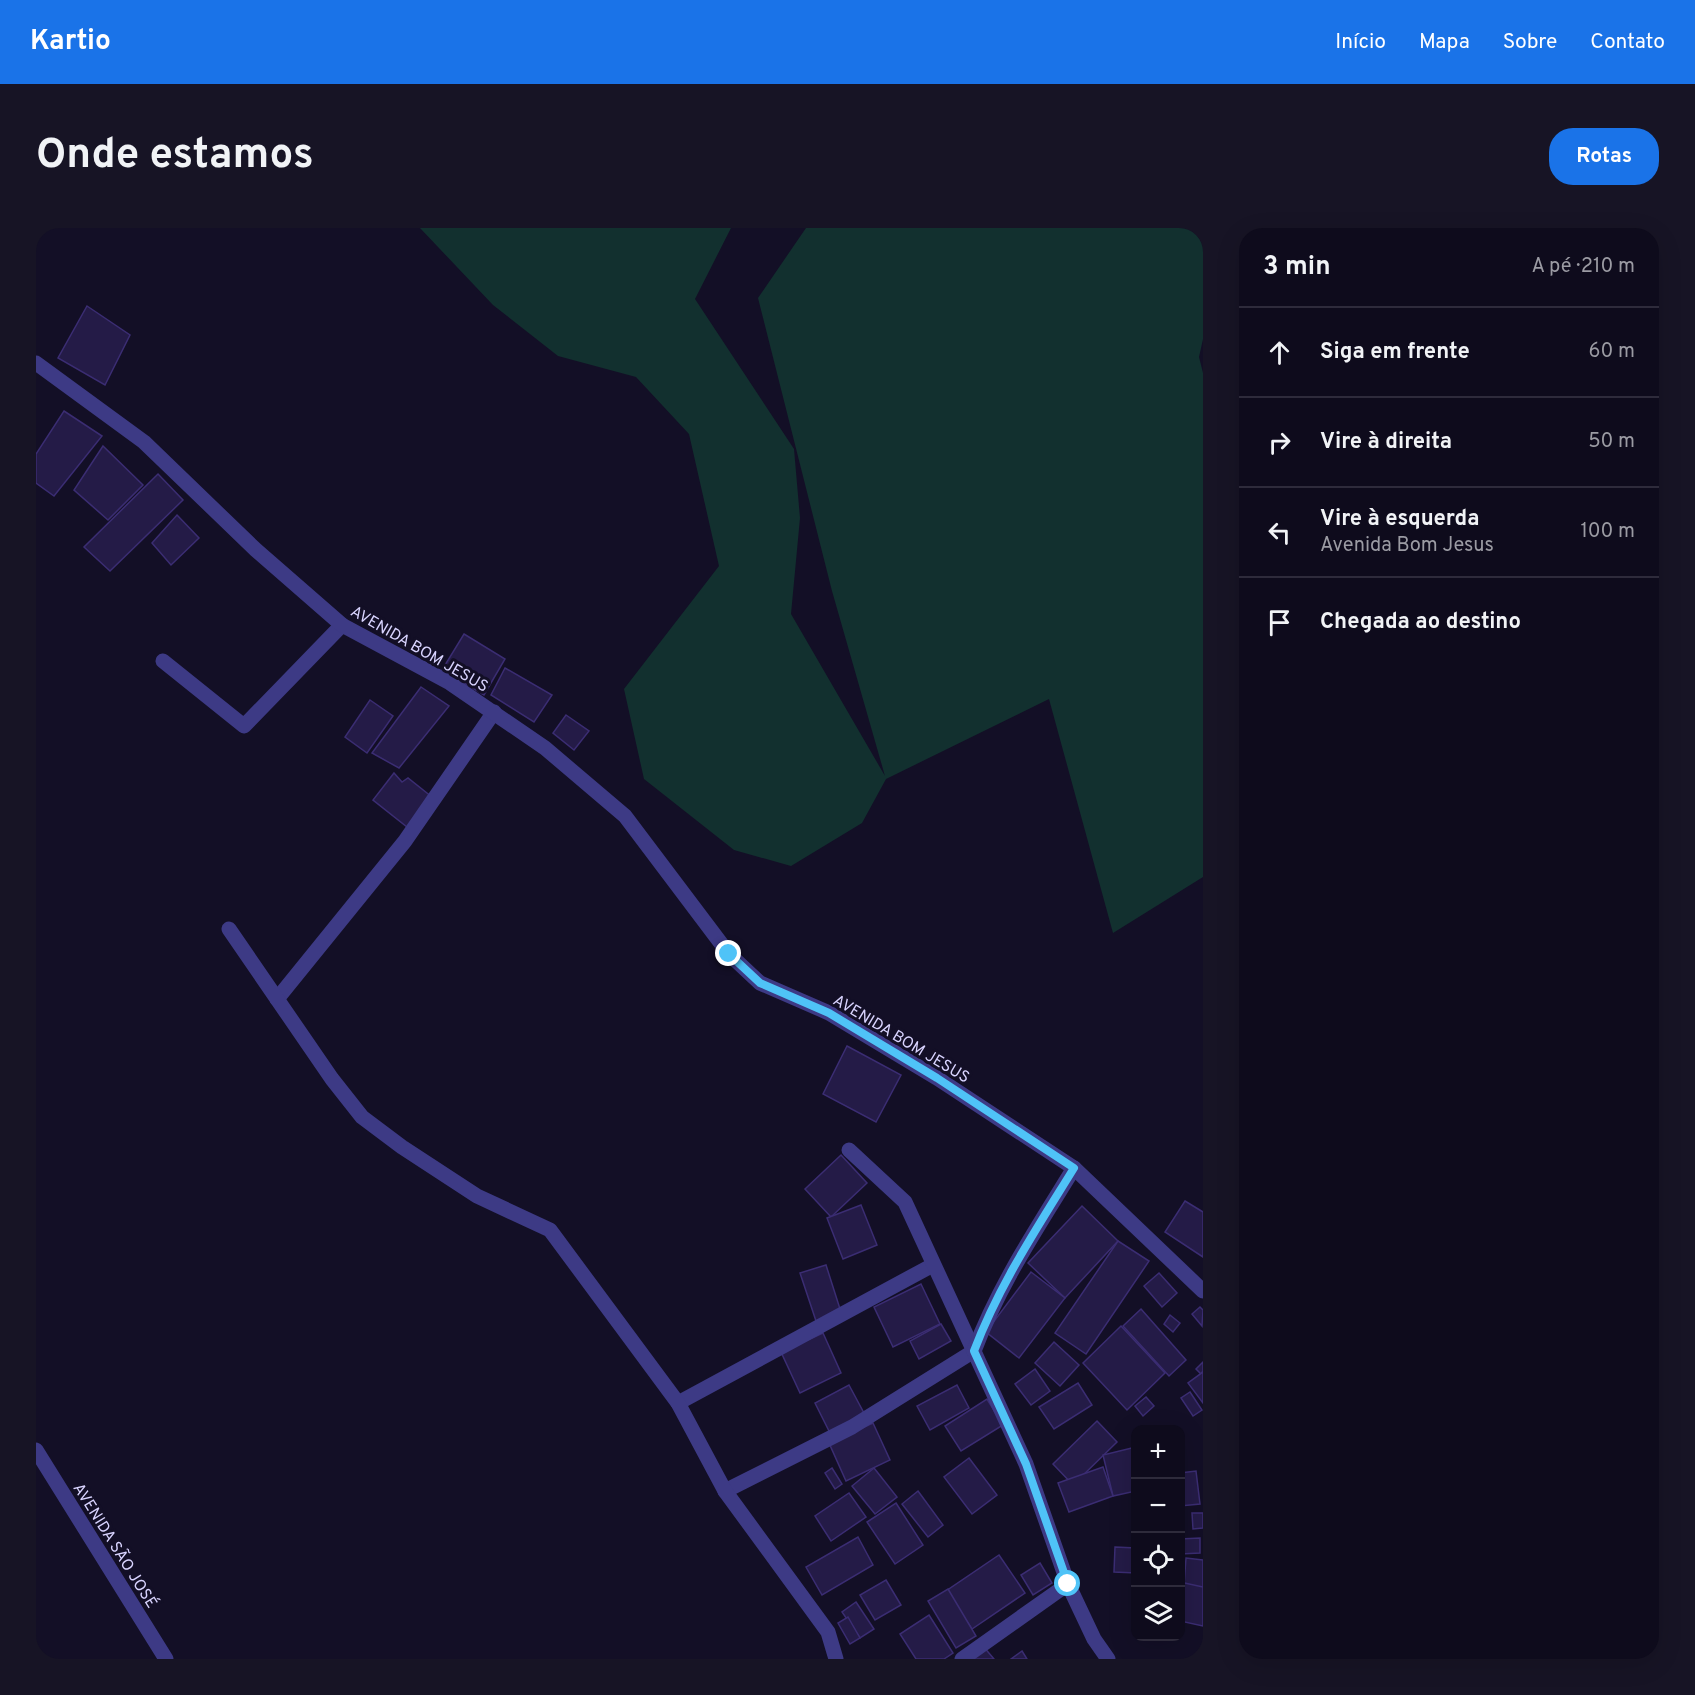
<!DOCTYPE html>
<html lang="pt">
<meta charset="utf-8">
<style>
body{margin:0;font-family:Overpass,sans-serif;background:#171425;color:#f1f3f6}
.controls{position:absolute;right:18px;bottom:18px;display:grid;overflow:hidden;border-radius:12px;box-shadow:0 6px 24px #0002}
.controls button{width:54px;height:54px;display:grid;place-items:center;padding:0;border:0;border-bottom:2px solid #2e2b3b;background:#0e0b1c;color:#f1f3f6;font:30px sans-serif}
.stop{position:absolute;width:18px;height:18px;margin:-14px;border:4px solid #4fc3f7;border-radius:50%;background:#fff}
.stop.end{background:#4fc3f7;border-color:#fff;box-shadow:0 2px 6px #0008}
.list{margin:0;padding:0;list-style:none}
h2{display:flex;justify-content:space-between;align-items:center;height:78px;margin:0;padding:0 24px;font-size:26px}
h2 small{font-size:20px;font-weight:400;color:#9b9ba3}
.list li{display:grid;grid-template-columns:39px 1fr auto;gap:18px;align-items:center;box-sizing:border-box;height:90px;padding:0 24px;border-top:2px solid #2e2b3b}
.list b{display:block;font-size:22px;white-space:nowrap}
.list p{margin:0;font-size:20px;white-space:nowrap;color:#9b9ba3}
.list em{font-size:20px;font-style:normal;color:#9b9ba3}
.icon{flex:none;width:33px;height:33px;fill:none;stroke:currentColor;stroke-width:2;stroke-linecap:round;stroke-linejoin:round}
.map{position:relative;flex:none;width:1167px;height:1431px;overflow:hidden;border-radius:24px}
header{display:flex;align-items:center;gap:36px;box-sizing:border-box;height:84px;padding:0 30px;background:#1a73e8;color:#fff}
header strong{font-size:28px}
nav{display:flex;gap:33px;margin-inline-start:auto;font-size:21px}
.intro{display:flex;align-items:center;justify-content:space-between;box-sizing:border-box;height:144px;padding:0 36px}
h1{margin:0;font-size:42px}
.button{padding:15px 27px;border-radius:24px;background:#1a73e8;color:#fff;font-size:21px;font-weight:700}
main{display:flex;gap:36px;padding:0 36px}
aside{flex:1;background:#0e0b1c;border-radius:24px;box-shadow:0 6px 24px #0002}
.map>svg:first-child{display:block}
.green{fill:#12302f}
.building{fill:#241b47;stroke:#3b2d73;stroke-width:1.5}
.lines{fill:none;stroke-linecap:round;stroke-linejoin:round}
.service{stroke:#3d3a85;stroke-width:15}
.minor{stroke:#3d3a85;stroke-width:15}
.tertiary{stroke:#3d3a85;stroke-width:15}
.route{stroke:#4fc3f7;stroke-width:8}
.labels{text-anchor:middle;stroke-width:6;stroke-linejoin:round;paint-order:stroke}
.street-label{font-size:16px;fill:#d9d4ff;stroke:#130f26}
</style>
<header>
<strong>Kartio</strong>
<nav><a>Início</a><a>Mapa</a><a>Sobre</a><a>Contato</a></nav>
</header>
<div class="intro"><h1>Onde estamos</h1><a class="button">Rotas</a></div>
<main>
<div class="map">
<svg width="1167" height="1431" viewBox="0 0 1167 1431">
<rect width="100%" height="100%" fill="#130f26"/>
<polygon class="green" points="384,0 695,0 659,71 758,221 764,290 755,386 849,548 796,363 722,70 770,0 1167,0 1167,111 1163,129 1167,145 1167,649 1077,705 1013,471 850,551 826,595 755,638 698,622 608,551 588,461 683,338 653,206 600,149 522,128 457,77"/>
<g class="building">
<polygon points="51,78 94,107 69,157 22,130"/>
<polygon points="28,183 66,208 18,268 0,255 0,226"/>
<polygon points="67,218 107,257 72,292 38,262"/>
<polygon points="122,246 147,272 74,343 48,319"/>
<polygon points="141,287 163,310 135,337 116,315"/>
<polygon points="428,406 469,431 448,467 406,442"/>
<polygon points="469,440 516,467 498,494 455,467"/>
<polygon points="385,459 413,478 363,540 336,525"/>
<polygon points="334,472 357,488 331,525 309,509"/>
<polygon points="530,487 553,503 538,522 517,505"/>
<polygon points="358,545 366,554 372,550 396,569 371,599 337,572"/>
<polygon points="811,818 865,847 840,894 787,866"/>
<polygon points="805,927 831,955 795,989 769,961"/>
<polygon points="1149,973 1167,984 1167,1029 1129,1004"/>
<polygon points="825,977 841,1017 807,1031 791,990"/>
<polygon points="1046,978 1082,1013 1029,1070 992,1035"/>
<polygon points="1082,1013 1113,1033 1050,1126 1019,1105"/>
<polygon points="790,1037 805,1084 780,1093 764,1045"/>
<polygon points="995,1044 1029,1070 983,1130 950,1104"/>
<polygon points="1123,1045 1141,1065 1126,1079 1108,1058"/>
<polygon points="885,1056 904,1096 857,1119 838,1079"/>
<polygon points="1164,1079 1167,1082 1166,1098 1156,1086"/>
<polygon points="1105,1081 1150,1132 1133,1148 1087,1098"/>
<polygon points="1134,1087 1144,1095 1137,1104 1128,1096"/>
<polygon points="905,1096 915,1113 883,1131 874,1113"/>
<polygon points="1085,1098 1129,1145 1091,1182 1047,1135"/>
<polygon points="787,1105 805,1145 764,1165 745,1124"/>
<polygon points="1018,1114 1043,1137 1024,1158 999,1135"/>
<polygon points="1167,1134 1167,1143 1165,1146 1160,1141"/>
<polygon points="999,1141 1014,1163 995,1177 979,1156"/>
<polygon points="1167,1144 1167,1175 1152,1155"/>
<polygon points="1042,1155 1056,1177 1018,1201 1003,1179"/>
<polygon points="813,1157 829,1187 794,1205 779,1175"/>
<polygon points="921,1157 933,1180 894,1202 881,1178"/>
<polygon points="1154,1164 1166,1182 1157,1188 1145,1170"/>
<polygon points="1110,1169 1118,1178 1107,1188 1099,1178"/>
<polygon points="951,1171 967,1197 925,1223 909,1198"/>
<polygon points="1061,1193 1081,1214 1037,1257 1017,1236"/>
<polygon points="837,1195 854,1232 810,1253 793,1215"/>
<polygon points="1100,1219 1100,1263 1077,1268 1067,1227"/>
<polygon points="933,1230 961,1267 936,1286 908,1249"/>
<polygon points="1067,1239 1077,1268 1033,1284 1022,1255"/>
<polygon points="796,1240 806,1256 799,1261 789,1245"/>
<polygon points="838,1240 861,1269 839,1286 816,1258"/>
<polygon points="1160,1243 1164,1276 1144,1278 1144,1245"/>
<polygon points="882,1263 907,1297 892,1309 866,1276"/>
<polygon points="813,1265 830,1289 795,1313 779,1288"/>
<polygon points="860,1275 887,1317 859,1336 831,1294"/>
<polygon points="1156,1285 1167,1285 1167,1300 1157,1301"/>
<polygon points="822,1309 837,1337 786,1367 770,1339"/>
<polygon points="1164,1310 1164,1325 1144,1326 1144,1311"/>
<polygon points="1079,1319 1100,1320 1100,1345 1078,1344"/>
<polygon points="963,1327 989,1365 936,1401 910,1363"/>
<polygon points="1150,1330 1167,1332 1167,1372 1147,1371"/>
<polygon points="1004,1335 1016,1355 997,1367 985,1347"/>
<polygon points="850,1352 865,1377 839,1392 824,1367"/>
<polygon points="1144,1354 1167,1359 1167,1398 1144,1393"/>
<polygon points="912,1361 940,1408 920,1420 892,1373"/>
<polygon points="820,1374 838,1401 824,1410 806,1384"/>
<polygon points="893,1387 917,1425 908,1431 880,1431 864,1406"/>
<polygon points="812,1389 824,1410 814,1416 802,1395"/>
<polygon points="947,1418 958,1431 931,1431"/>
<polygon points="986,1423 991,1431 975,1431"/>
</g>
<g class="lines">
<g class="service">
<polyline points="127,433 208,498 306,397"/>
<polyline points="241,771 369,613 458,484"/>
<polyline points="642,1175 897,1037"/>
<polyline points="689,1263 816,1199 938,1123"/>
<polyline points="926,1431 1032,1356"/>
</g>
<g class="minor">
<polyline points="193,701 296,851 326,889 366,919 441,968 514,1002 642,1175 689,1263 792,1404 800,1431"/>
<polyline points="813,922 869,974 990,1236 1032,1356 1058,1411 1072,1431"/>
<path d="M938 1123C963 1057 1001 1000 1038 940"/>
</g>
<g class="tertiary">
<polyline points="0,135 108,214 220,322 306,397 414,455 509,520 589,588 693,726 724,755 793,785 901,850 1038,940 1167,1063"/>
<polyline points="0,1222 130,1431"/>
</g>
</g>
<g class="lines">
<path class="route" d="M693 726 724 755 793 785 901 850 1038 940C1001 1000 963 1057 938 1123L990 1236 1032 1356"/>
</g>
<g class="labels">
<g class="street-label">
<text transform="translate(384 420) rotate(30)" y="6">AVENIDA BOM JESUS</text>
<text transform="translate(866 810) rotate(31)" y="6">AVENIDA BOM JESUS</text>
<text transform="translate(80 1317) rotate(58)" y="6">AVENIDA SÃO JOSÉ</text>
</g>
</g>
</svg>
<div class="controls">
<button>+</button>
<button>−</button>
<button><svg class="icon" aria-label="locate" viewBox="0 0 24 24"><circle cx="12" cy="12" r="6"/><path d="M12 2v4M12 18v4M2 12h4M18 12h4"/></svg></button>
<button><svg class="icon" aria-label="layers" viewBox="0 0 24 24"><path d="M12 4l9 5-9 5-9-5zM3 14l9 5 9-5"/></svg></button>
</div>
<div class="stop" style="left:1032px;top:1356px"></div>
<div class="stop end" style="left:693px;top:726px"></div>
</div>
<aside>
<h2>3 min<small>A pé · 210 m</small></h2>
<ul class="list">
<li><svg class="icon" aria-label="ahead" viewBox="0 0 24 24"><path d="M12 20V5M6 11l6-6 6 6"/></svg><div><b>Siga em frente</b></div><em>60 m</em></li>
<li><svg class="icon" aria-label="right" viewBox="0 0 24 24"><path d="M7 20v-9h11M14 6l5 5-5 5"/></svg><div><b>Vire à direita</b></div><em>50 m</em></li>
<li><svg class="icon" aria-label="left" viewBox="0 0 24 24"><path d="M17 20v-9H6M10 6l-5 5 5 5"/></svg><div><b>Vire à esquerda</b><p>Avenida Bom Jesus</p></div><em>100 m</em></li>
<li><svg class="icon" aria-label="arrive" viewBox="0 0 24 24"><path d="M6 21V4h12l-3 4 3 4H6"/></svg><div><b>Chegada ao destino</b></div></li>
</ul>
</aside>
</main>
